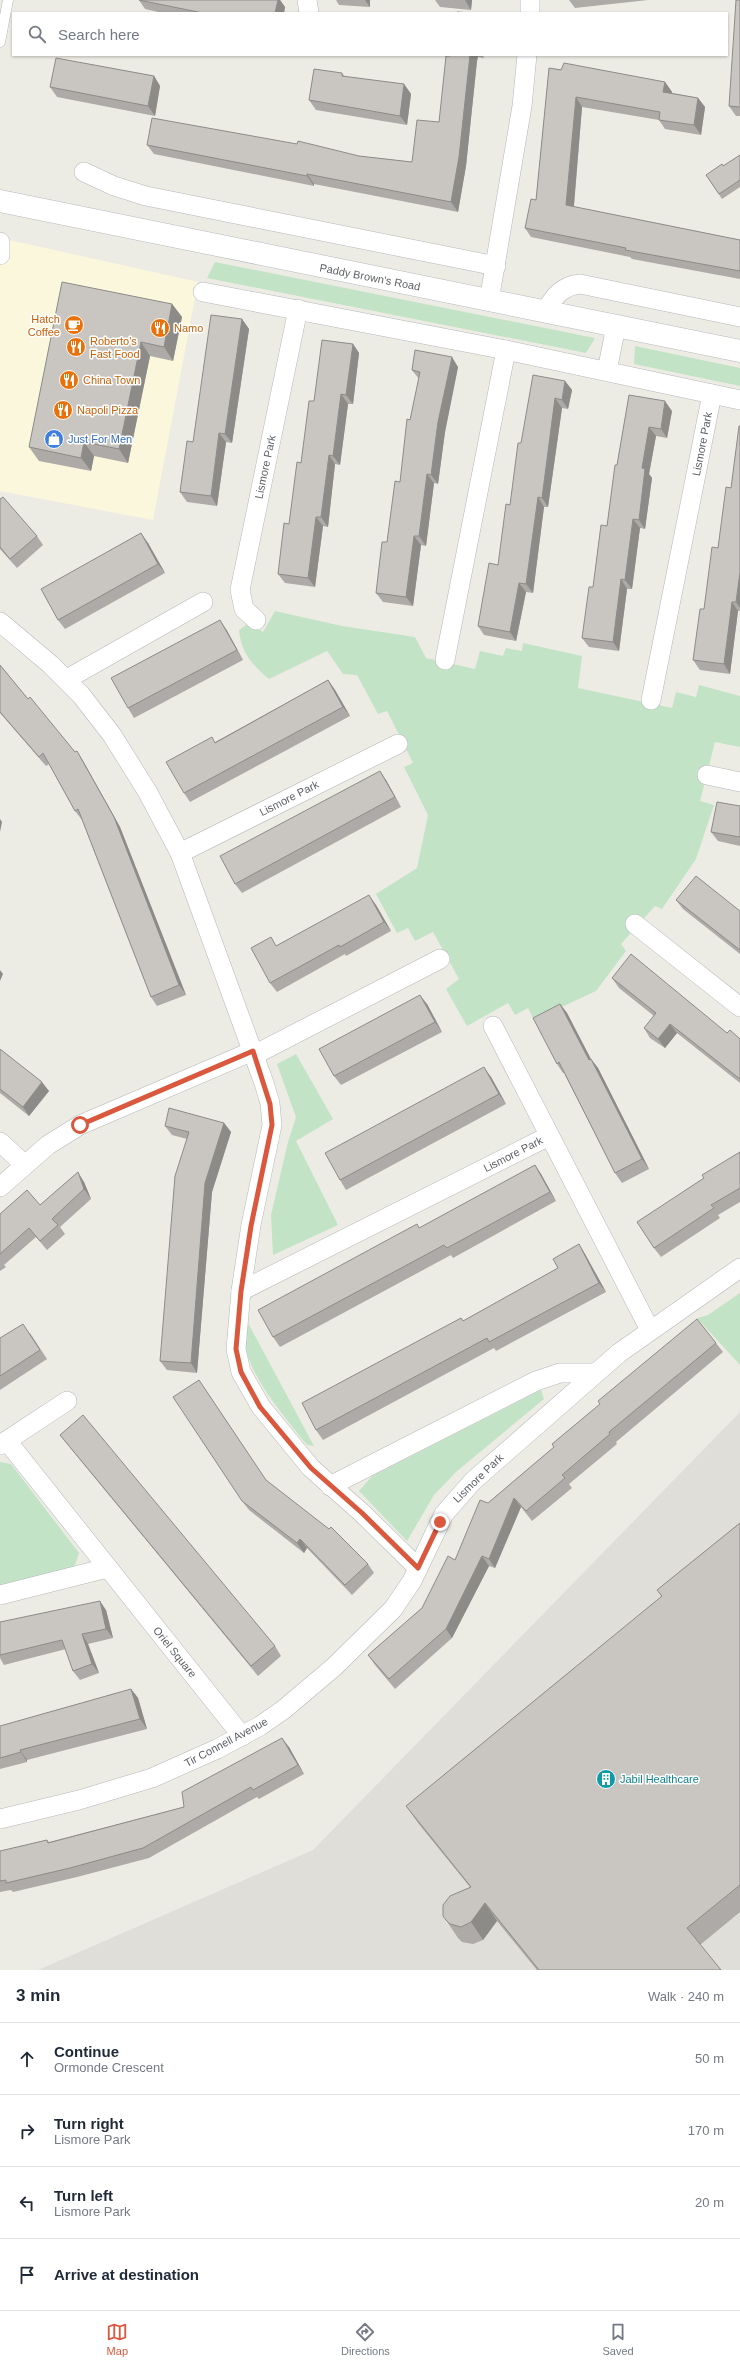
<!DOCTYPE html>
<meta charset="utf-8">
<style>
body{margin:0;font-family:Arial,sans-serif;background:#f6f6f7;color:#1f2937}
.stop{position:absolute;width:12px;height:12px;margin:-9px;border:3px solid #da583d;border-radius:50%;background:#fff}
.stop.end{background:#da583d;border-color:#fff;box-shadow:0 1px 4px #0008}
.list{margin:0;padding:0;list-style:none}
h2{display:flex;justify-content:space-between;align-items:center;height:52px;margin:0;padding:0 16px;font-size:17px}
h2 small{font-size:13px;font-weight:400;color:#747a83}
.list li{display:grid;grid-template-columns:26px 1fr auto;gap:12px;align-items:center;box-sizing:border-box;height:72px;padding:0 16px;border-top:1px solid #e0e1e3}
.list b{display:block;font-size:15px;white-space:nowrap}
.list p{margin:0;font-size:13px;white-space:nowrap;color:#747a83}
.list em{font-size:13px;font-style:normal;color:#747a83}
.icon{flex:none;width:22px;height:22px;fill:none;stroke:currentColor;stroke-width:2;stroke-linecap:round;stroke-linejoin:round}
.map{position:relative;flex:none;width:740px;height:1970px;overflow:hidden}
.search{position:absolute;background:#fff;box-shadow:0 1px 3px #0004;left:12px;right:12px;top:12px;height:44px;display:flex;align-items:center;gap:10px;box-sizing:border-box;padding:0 14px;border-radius:0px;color:#747a83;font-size:15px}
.sheet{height:340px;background:#fff}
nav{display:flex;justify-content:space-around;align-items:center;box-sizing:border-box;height:56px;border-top:1px solid #e0e1e3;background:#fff;font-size:11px;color:#747a83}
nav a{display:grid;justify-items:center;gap:2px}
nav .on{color:#da583d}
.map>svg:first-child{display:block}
.commercial{fill:#fbf7dc}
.industrial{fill:#dfded9}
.green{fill:#c3e3c6}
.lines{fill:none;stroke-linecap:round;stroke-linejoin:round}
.lane-casing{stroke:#b5b6ba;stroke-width:11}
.street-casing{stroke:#b5b6ba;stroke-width:20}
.secondary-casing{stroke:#b6b8bd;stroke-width:23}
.lane{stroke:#fff;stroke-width:10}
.street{stroke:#fff;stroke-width:19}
.secondary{stroke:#fff;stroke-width:22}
.wall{fill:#adaaa7}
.shaded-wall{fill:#8d8b88}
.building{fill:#c9c6c2;stroke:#8d8b88}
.route{stroke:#da583d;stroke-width:5}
.labels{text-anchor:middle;stroke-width:3;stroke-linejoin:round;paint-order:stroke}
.street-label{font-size:11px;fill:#5c5f64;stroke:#fff}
.food-label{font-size:11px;fill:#c56008;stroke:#fff;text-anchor:start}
.shop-label{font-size:11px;fill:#366cbe;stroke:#fff;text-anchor:start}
.culture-label{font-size:11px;fill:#0d838f;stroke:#fff;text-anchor:start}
</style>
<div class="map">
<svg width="740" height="1970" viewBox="0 0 740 1970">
<rect width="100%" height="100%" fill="#edece4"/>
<polygon class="commercial" points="0,238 198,282 153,520 0,491"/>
<polygon class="industrial" points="740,1412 740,1970 38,1970 313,1850"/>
<g class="green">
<polygon points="215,262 595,338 586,353 207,278"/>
<polygon points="635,346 740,368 740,386 634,364"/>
<path d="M275 611 342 626 415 637 426 658 475 669 480 651 503 656 506 648 522 651 523 643 582 656 578 688 672 708 676 692 696 697 699 685 740 696V747L715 742 700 801 714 805 696 859 662 909 655 906 621 944 626 951 596 991 534 1020 528 1008 515 1015 508 1003 467 1026 446 989 459 979 433 932 415 941 408 928 397 933 376 894 417 868 428 815 404 767 413 763 387 711 378 714 357 675 343 674 327 651 269 679C252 665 241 652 239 630L249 623 263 632Z"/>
<polygon points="296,1054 333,1119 296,1141 338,1225 273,1255 271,1215 288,1142 296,1117 277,1064"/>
<polygon points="740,1293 740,1365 697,1318 708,1315"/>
<path d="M247 1321 314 1446 307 1445 301 1438C280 1410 233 1359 247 1321Z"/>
<polygon points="541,1390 544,1399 456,1472 434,1495 407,1541 359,1491 372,1476"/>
<polygon points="0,1462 11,1464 79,1553 74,1568 0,1586"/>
</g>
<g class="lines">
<g class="lane-casing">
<polyline id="lane" points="0,42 8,0"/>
</g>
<g class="street-casing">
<g id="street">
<polyline points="307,0 309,13"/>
<polyline points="530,13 530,0"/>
<polyline points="84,172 114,186 146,196 496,266"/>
<polyline points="0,242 0,255"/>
<polyline points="203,292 506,350 740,400"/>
<polyline points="489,301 522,106 527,55"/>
<path d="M545 312C554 296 562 286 580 284L740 317"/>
<polyline points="607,371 616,326"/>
<polyline points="256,620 244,609 240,590 298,309"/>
<polyline points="0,622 50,664 81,695 112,735 147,791 180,853 264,1083 270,1103 272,1125 251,1225 241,1291 236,1349 241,1372 261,1407 311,1468 362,1513 418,1568"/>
<polyline points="445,660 506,350"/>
<polyline points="67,679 203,602"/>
<polyline points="651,700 712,394"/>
<polyline points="707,775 740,782"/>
<polyline points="180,853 398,744"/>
<polyline points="635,924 740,1007"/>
<polyline points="493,1026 650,1330"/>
<polyline points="254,1055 440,959"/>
<polyline points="0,1142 25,1165"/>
<polyline points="0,1187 48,1145 80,1125 253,1051"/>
<polyline points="241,1291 549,1136"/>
<polyline points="7,1441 242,1736"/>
<polyline points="0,1445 67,1401"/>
<polyline points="330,1486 536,1381 560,1373 595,1373"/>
<polyline points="0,1595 107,1568"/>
<polyline points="0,1819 79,1800 152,1778 217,1749 260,1726 283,1710 334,1667 393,1609 412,1581 444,1514 473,1481 619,1353 740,1268"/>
</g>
</g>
<g class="secondary-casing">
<polyline id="secondary" points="0,201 740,351"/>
</g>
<use href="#lane" class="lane"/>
<use href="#street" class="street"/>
<use href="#secondary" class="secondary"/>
</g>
<g class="wall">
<polygon points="139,0 280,0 285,7 284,13 163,13 145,9"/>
<polygon points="336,0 370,0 370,7 339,5"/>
<polygon points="435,0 472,0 471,10 440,7"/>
<polygon points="569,0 648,0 575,8"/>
<polygon points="740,0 740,116 736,116 729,106"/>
<polygon points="450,55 483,55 484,58 478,57 477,61 466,166 458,212 314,184 314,186 154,154 147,145 359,156 412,162 439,122"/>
<polygon points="549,68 665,82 672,92 672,93 698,98 705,107 701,135 665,129 659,120 582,107 574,207 740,240 740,279 632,259 630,257 531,237 525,228 536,200"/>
<polygon points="342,73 345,77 404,84 411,94 407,125 316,110 309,100"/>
<polygon points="154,76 160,86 155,116 57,97 50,87"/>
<polygon points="740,155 740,187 722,199 706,175 723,166"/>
<polygon points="172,304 182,317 173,361 150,356 128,463 94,456 91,471 39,461 29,447"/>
<polygon points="242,319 249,329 232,443 226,442 217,506 187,502 180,492 193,442"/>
<polygon points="353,344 359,353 353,404 348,404 340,465 335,464 328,527 323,526 315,587 285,583 278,574 289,524 314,401"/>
<polygon points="458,367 445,432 438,484 434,483 426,546 421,545 413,606 383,602 376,593 387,542 400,482 410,420 419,379 412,370"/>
<polygon points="565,381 572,390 568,409 562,408 548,507 544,507 533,593 526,592 516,641 484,635 478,626 498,565 510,505 521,443"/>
<polygon points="629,395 672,411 667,438 656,436 649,474 652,478 645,529 640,528 632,589 627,589 619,651 589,647 582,638 607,526"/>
<polygon points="740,426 740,611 738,611 730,674 700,670 693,660 704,609 731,488"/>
<polygon points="0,499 37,536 43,545 17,568 0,549"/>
<polygon points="148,543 165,573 65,629 58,620"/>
<polygon points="226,629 243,660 134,718 128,708"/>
<polygon points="0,665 28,699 83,761 120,827 186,995 157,1006 151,997 82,820 75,811 49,764 46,766 0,713"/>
<polygon points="328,680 335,690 350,716 190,802 184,793 215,742"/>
<polygon points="386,780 401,807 242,893 235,884"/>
<polygon points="740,806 740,846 718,841 711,832"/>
<polygon points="676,900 740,911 740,954 683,909"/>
<polygon points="376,905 391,931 346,956 345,954 277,992 270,983 277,946"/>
<polygon points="612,978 740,1039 740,1083 677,1033 665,1048 650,1038 644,1028 654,1016 619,988"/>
<polygon points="427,1004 442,1032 341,1085 334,1076"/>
<polygon points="560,1004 567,1013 591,1059 598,1068 649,1169 622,1183 615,1173 564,1073 563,1073 557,1064"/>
<polygon points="0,1049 49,1091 29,1116 0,1093"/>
<polygon points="491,1077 506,1104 346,1190 340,1180"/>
<polygon points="224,1123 231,1132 212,1192 197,1373 167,1370 160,1361 187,1139 172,1135 165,1126"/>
<polygon points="740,1152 740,1202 718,1215 720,1218 661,1257 654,1248 704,1178"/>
<polygon points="535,1165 541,1174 556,1201 453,1258 451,1255 280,1347 273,1337 420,1228"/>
<polygon points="84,1182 91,1199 60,1227 65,1234 47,1250 36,1237 4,1265 6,1267 0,1271 0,1214 40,1205"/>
<polygon points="579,1244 585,1254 606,1292 496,1351 494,1348 323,1440 316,1430 461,1318 463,1321 558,1268"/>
<polygon points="30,1333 47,1359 0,1390 0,1338"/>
<polygon points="716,1343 723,1352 616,1442 617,1444 569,1484 572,1488 532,1521 521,1507 495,1568 489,1566 452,1638 395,1689 375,1665 368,1655 422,1608 455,1560 488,1503 554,1447 552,1444"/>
<polygon points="60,1435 275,1646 281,1656 258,1676 67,1444"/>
<polygon points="266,1481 368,1564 374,1573 352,1595 307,1548 304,1553 249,1510 242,1501"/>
<polygon points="740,1523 740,1912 700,1945 721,1970 537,1970 497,1921 483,1940 473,1944 462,1942 458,1938 446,1920 470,1887 418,1823 406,1806 662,1597 657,1590"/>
<polygon points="106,1610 113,1638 88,1644 99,1673 80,1680 73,1671 66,1649 4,1665 0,1658 0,1622"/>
<polygon points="131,1689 138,1698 147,1729 27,1760 27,1762 0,1769 0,1726"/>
<polygon points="289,1747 304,1774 259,1799 257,1797 149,1858 77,1877 13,1892 11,1890 0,1892 0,1851 47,1840 49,1842 184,1807"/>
</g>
<g class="shaded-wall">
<polygon points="278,0 280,0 285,7 284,13 275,13"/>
<polygon points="365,0 370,0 370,7"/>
<polygon points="465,0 472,0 471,10"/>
<polygon points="470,55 477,55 478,57 477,61 466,166 458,212 451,202"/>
<polygon points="154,76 160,86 155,116 148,106"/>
<polygon points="665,82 672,92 670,101 663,92"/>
<polygon points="404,84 411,94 407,125 400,116"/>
<polygon points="576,97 582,107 573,215 566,205"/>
<polygon points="698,98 705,107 701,135 694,125"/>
<polygon points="307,174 314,184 314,186 307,176"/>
<polygon points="172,304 182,317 173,361 164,347"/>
<polygon points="242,319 249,329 232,443 225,434"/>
<polygon points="141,342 150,356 128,463 119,449"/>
<polygon points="353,344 359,353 353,404 346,395"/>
<polygon points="452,357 458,367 445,432 438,484 431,475 438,422"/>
<polygon points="565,381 572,390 568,409 562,400"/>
<polygon points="341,394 348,404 340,465 333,456"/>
<polygon points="555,398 562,408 548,507 542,498"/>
<polygon points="665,401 672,411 667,438 661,429"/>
<polygon points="649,427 656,436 649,474 652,478 645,529 639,520 642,468"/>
<polygon points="219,433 226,442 217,506 211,496"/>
<polygon points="84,442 94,456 91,471 81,458"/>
<polygon points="329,455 335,464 328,527 321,517"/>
<polygon points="427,474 434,483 426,546 419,536"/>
<polygon points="538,497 544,507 533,593 526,584"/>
<polygon points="316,517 323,526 315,587 308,578"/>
<polygon points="633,519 640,528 632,589 625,580"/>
<polygon points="141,533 148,543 165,573 158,564"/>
<polygon points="414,536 421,545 413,606 406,597"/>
<polygon points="740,572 740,608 736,602"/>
<polygon points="621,579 627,589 619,651 613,642"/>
<polygon points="519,583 526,592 516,641 510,632"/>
<polygon points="732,602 738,611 730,674 724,664"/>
<polygon points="220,620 226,629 243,660 237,650"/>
<polygon points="328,680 335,690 350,716 343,707"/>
<polygon points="77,751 83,761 120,827 186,995 179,985"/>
<polygon points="380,771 386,780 401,807 395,797"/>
<polygon points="0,819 2,822 0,832"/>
<polygon points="369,895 376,905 391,931 384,922"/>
<polygon points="0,970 3,974 0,981"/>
<polygon points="420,995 427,1004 442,1032 435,1022"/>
<polygon points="560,1004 567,1013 596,1069 589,1060"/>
<polygon points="670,1024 677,1033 665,1048 658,1039"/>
<polygon points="591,1059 598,1068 649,1169 642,1159"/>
<polygon points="484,1067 491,1077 506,1104 499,1094"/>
<polygon points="42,1082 49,1091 29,1116 23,1107"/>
<polygon points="224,1123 231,1132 212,1192 197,1373 191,1363 205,1183"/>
<polygon points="535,1165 541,1174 556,1201 550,1192"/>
<polygon points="78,1172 84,1182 91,1199 84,1189"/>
<polygon points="579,1244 585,1254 606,1292 599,1283"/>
<polygon points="514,1498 521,1507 495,1568 489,1559"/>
<polygon points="300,1539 307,1548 304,1553 297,1543"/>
<polygon points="482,1556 489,1566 452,1638 446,1629"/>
<polygon points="100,1601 106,1610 113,1638 106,1629"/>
<polygon points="82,1634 88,1644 99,1673 92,1664"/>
<polygon points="131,1689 138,1698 147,1729 140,1719"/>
<polygon points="282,1738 289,1747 304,1774 298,1765"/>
<polygon points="20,1750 27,1760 27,1762 21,1752"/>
<polygon points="485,1903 497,1921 483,1940 471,1922"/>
</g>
<g class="building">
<polygon points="139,0 278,0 275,13 203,13"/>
<polygon points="736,0 740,0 740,107 729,106"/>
<polygon points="457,12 470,13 457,13"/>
<polygon points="450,55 470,55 459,157 451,202 307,174 307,176 147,145 152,118 297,144 298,141 359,156 412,162 417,120 439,122 446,56 450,56"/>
<polygon points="56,58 154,76 148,106 50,87"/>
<polygon points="564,63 665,82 663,92 698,98 694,125 659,120 660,112 576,97 566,205 740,240 740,271 625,250 626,248 525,228 531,199 536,200 549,68 561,70"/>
<polygon points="314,69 342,73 342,76 404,84 400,116 309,100"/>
<polygon points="740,155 740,180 719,194 706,175 722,164 723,166"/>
<polygon points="62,282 172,304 164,347 141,342 119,449 84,442 81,458 29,447"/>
<polygon points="211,315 242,319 225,434 219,433 211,496 180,492 187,441 193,442"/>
<polygon points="322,340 353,344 346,395 341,394 333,456 329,455 321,517 316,517 308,578 278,574 284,523 289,524 297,462 301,463 309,401 314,401"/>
<polygon points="415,350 452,357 438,422 431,475 427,474 419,536 414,536 406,597 376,593 382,542 387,542 395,481 400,482 407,419 410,420 420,372 412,370"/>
<polygon points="533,375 565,381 562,400 555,398 542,498 538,497 526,584 519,583 510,632 478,626 489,563 498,565 506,504 510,505 518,443 521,443"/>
<polygon points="629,395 665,401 661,429 649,427 642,468 645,469 639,520 633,519 625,580 621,579 613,642 582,638 589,587 593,587 601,525 607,526 615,465 617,465"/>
<polygon points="739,426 740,426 740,572 736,602 732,602 724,664 693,660 700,609 704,609 712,547 718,548 726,487 731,488"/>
<polygon points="3,497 37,536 10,559 0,547 0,499"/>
<polygon points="141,533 158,564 58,620 41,589"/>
<polygon points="220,620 237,650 128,708 111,678"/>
<polygon points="0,665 28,699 30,697 75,752 77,751 114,817 179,985 151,997 78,809 75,811 43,753 39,757 0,712"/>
<polygon points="328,680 343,707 184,793 166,762 212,737 215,743"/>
<polygon points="380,771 395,797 235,884 220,856"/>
<polygon points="717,802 740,806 740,837 711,832"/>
<polygon points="696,876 740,911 740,950 676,900"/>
<polygon points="369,895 384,922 340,947 339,945 270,983 251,948 271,937 276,946"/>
<polygon points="631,954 727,1033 730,1030 740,1039 740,1079 670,1024 658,1039 644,1028 656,1013 612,978"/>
<polygon points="420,995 435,1022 334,1076 319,1049"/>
<polygon points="560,1004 589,1060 591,1059 642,1159 615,1173 559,1062 557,1064 533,1018"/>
<polygon points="0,1049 42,1082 23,1107 0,1089"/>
<polygon points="484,1067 499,1094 340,1180 325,1153"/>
<polygon points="169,1108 224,1123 205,1183 191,1363 160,1361 175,1176 189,1132 165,1126"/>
<polygon points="740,1152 740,1188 711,1205 714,1208 654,1248 637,1222 704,1178 702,1175"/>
<polygon points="535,1165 550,1192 447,1248 444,1245 273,1337 258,1310 417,1224 419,1228"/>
<polygon points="78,1172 84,1189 52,1219 58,1225 40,1241 29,1228 0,1254 0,1214 27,1190 40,1205"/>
<polygon points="579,1244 599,1283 489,1342 487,1338 316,1430 302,1403 461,1318 463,1321 558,1268 553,1259"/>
<polygon points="697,1319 716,1343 609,1432 610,1434 562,1475 565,1478 526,1511 514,1498 489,1559 482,1556 446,1629 389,1679 368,1655 422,1608 448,1556 455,1560 480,1500 488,1503 554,1447 552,1444 600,1404 598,1401"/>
<polygon points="23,1324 40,1350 0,1376 0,1338"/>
<polygon points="199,1380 266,1480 329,1529 331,1527 368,1564 345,1585 300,1539 297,1543 242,1501 173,1397"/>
<polygon points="83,1415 275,1646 251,1666 60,1435"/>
<polygon points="740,1523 740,1885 687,1928 721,1970 539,1970 485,1903 471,1922 461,1927 450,1924 446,1920 443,1916 443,1905 450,1896 471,1887 406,1806 662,1596 657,1590"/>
<polygon points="100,1601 106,1629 82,1634 92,1664 73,1671 62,1640 0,1655 0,1622"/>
<polygon points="131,1689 140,1719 20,1750 21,1752 0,1758 0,1726"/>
<polygon points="282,1738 298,1765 253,1790 251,1787 143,1848 70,1868 6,1883 6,1880 0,1881 0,1851 47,1840 48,1843 184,1807 182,1792"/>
</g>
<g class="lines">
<polyline class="route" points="80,1125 253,1051 270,1104 272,1125 251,1226 241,1291 236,1349 241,1372 260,1407 311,1468 362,1513 418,1568 440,1522"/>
</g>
<defs>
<g id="cafe-disc" transform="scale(1)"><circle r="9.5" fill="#e8710a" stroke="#fff"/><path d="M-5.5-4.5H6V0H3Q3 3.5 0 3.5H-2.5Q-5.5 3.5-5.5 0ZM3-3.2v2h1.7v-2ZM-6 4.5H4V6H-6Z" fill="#fff"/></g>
<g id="restaurant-disc" transform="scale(1)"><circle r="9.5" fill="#e8710a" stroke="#fff"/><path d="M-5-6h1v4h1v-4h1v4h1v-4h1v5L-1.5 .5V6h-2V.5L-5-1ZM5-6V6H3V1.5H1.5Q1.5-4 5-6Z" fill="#fff"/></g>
<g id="shop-disc" transform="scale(1)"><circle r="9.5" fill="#3f7fe0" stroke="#fff"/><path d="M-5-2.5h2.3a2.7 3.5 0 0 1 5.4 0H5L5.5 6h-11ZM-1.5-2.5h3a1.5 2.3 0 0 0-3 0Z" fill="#fff"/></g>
<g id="building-disc" transform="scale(1)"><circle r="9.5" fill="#0f9aa8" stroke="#fff"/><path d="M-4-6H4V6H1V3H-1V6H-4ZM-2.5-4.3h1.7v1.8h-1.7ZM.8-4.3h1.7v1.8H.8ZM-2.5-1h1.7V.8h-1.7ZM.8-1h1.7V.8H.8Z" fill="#fff"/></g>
</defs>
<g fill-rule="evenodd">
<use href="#cafe-disc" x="74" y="325"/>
<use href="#restaurant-disc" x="160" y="328"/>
<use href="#restaurant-disc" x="76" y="347"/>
<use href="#restaurant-disc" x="69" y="380"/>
<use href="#restaurant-disc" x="63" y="410"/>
<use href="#shop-disc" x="54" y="439"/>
<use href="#building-disc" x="606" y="1779"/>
</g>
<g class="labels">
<g class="street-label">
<text transform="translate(370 277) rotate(11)" y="4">Paddy Brown's Road</text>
<text transform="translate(702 444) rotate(-79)" y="4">Lismore Park</text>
<text transform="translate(265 467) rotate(-78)" y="4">Lismore Park</text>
<text transform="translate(289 798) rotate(-27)" y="4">Lismore Park</text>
<text transform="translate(513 1154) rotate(-27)" y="4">Lismore Park</text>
<text transform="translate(478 1478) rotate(-44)" y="4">Lismore Park</text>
<text transform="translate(175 1652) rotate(51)" y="4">Oriel Square</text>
<text transform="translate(226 1742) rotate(-28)" y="4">Tir Connell Avenue</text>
</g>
<g class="food-label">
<text x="60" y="323" text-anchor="end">Hatch<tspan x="60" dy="13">Coffee</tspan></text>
<text x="174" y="332">Namo</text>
<text x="90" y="345">Roberto's<tspan x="90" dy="13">Fast Food</tspan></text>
<text x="83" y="384">China Town</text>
<text x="77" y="414">Napoli Pizza</text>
</g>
<g class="shop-label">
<text x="68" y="443">Just For Men</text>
</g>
<g class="culture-label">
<text x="620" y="1783">Jabil Healthcare</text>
</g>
</g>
</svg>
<div class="stop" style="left:80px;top:1125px"></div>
<div class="stop end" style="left:440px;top:1522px"></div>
<div class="search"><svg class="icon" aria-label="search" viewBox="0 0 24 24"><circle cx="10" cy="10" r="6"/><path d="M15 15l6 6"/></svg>Search here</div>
</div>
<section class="sheet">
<h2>3 min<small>Walk · 240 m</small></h2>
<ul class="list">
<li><svg class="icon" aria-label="ahead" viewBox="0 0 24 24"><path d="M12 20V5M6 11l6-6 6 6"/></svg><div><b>Continue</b><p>Ormonde Crescent</p></div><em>50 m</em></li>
<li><svg class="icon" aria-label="right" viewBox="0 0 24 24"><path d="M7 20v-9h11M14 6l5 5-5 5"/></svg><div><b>Turn right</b><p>Lismore Park</p></div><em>170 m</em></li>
<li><svg class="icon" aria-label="left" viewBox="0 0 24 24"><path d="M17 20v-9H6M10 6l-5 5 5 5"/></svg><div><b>Turn left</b><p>Lismore Park</p></div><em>20 m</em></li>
<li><svg class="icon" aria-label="arrive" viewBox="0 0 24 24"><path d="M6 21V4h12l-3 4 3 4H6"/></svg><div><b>Arrive at destination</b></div></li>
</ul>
</section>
<nav>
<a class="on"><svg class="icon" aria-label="map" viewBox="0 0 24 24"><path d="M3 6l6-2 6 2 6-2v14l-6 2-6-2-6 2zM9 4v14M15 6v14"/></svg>Map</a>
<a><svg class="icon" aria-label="directions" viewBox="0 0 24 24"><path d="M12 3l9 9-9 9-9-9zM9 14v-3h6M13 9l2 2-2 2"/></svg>Directions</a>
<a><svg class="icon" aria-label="saved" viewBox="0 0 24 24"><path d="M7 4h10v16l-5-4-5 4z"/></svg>Saved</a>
</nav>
